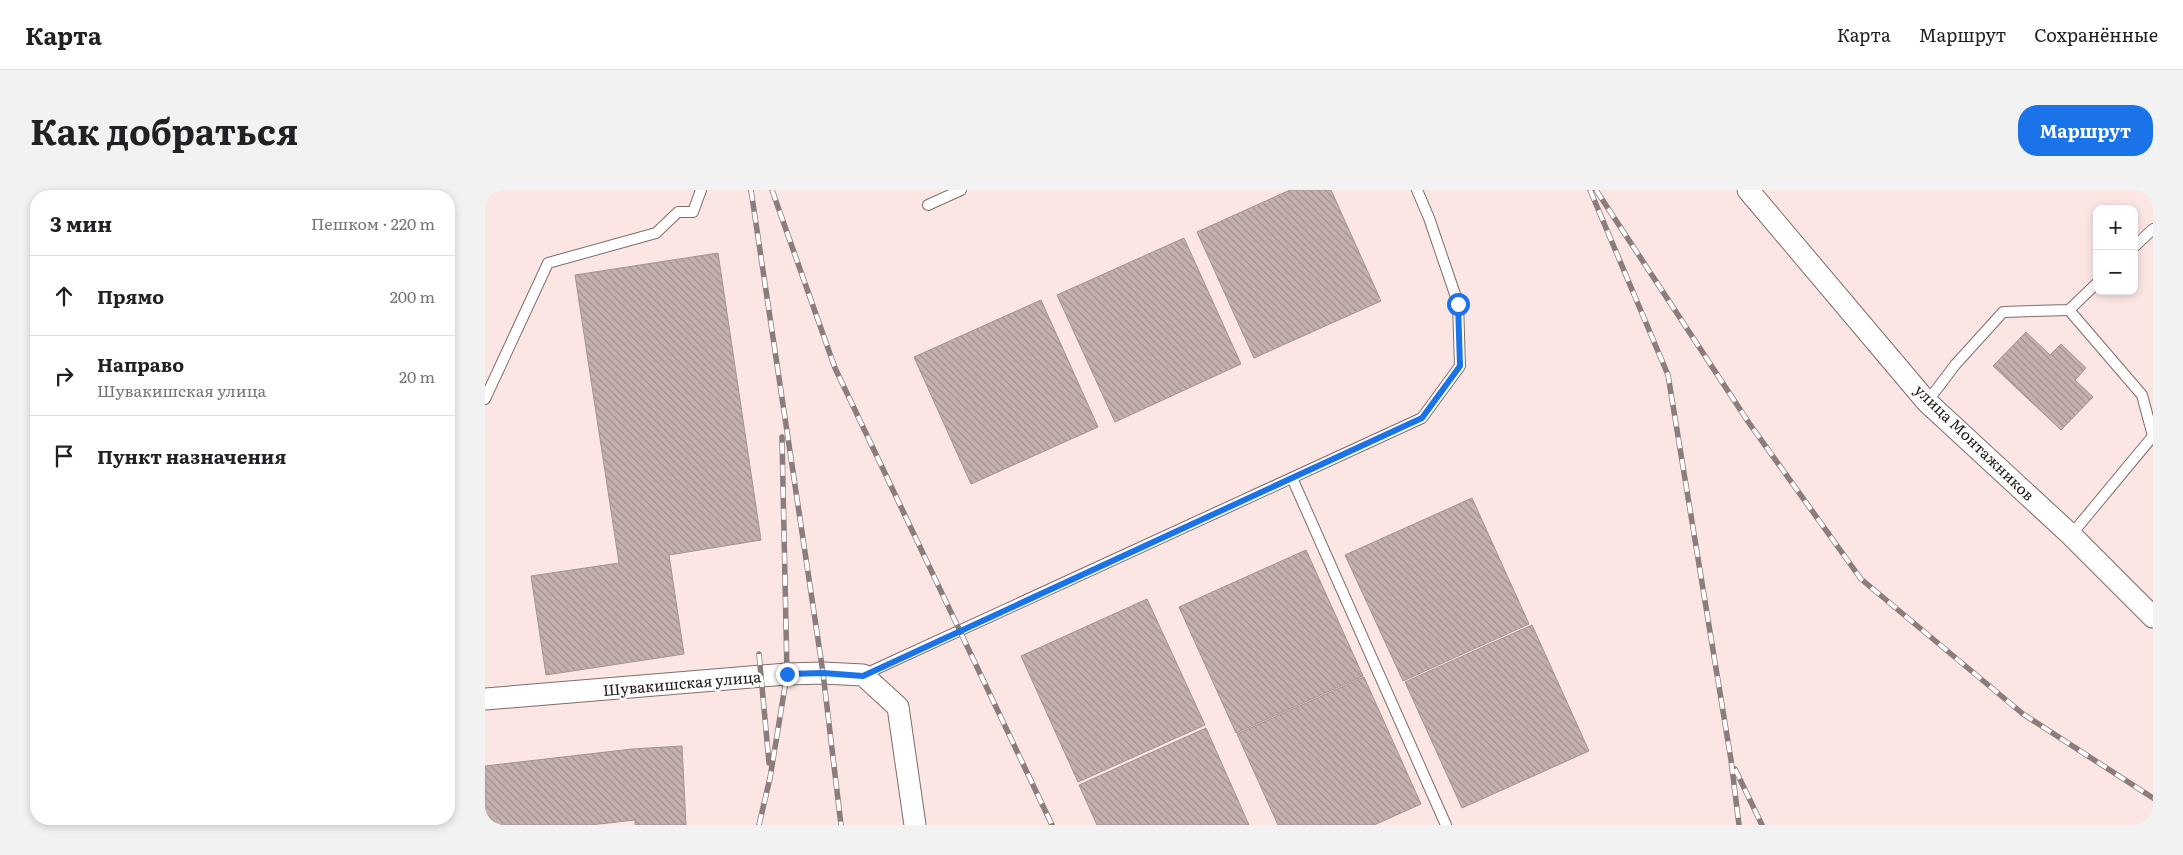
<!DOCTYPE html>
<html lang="ru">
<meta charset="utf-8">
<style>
body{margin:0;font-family:Literata,serif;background:#f2f2f2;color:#202124}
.controls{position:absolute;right:15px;top:15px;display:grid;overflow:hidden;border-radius:10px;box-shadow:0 2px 8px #0003}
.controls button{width:45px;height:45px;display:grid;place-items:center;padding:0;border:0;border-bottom:1px solid #e0e0e0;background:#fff;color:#202124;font:25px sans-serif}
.stop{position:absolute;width:15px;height:15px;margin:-11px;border:4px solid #1a73e8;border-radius:50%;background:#fff}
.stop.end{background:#1a73e8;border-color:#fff;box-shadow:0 1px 5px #0008}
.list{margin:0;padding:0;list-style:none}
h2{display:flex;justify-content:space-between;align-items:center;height:65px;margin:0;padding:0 20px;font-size:21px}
h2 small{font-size:16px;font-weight:400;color:#757577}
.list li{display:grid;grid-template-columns:32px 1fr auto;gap:15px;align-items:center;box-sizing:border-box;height:80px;padding:0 20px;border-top:1px solid #e0e0e0}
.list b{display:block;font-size:19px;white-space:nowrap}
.list p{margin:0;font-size:16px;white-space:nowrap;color:#757577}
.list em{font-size:16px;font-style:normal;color:#757577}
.icon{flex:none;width:28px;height:28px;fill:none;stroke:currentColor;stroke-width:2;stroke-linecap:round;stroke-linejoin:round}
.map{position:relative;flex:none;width:1668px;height:635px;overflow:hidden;border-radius:20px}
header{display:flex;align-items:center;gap:30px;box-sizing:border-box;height:70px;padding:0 25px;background:#fff;border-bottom:1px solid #e0e0e0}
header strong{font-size:24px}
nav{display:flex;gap:28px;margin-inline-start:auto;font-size:18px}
.intro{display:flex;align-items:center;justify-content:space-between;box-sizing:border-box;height:120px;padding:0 30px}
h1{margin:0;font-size:35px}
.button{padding:12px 22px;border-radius:20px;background:#1a73e8;color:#fff;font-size:18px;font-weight:700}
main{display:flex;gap:30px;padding:0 30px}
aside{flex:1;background:#fff;border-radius:20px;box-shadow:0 2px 8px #0003}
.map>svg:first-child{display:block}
.building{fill:url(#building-back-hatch);stroke:#a69391}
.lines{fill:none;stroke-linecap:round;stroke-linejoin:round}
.service-casing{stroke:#7f6d6b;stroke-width:12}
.minor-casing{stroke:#7f6d6b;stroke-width:23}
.service{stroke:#fff;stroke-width:10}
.minor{stroke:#fff;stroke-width:21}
.rail-casing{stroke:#8a7d7c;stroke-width:5.5}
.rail{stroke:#fff;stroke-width:4;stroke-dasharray:11;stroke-linecap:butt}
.route{stroke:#1a73e8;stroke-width:6}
.labels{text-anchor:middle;stroke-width:5;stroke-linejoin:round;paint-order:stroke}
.street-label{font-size:15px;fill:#1e1717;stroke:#fff}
</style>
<header>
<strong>Карта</strong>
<nav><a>Карта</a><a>Маршрут</a><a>Сохранённые</a></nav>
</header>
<div class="intro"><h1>Как добраться</h1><a class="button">Маршрут</a></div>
<main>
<aside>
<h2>3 мин<small>Пешком · 220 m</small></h2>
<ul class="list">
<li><svg class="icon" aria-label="ahead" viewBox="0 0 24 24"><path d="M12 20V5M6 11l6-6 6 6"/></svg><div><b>Прямо</b></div><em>200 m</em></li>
<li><svg class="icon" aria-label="right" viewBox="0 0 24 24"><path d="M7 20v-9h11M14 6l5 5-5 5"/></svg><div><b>Направо</b><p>Шувакишская улица</p></div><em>20 m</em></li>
<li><svg class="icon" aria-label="arrive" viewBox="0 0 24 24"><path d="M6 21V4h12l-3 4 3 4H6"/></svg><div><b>Пункт назначения</b></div></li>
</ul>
</aside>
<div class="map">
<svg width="1668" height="635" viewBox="0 0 1668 635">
<defs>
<pattern id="building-back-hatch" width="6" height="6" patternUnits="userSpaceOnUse" patternTransform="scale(1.25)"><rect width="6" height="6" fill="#c4b1af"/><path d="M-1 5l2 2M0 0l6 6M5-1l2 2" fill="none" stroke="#9f8f8d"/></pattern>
</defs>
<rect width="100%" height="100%" fill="#fbe6e4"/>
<g class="building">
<polygon points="805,0 846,0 896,111 769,168 712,42"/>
<polygon points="699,48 756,174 630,232 572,105"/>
<polygon points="233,63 276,350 184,365 199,464 61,485 46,386 134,373 90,85"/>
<polygon points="556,110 613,237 486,294 429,167"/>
<polygon points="1541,142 1565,165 1576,154 1601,178 1590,190 1608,207 1576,240 1508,176"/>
<polygon points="987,308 1044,434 918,491 860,365"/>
<polygon points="821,360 878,486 751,543 694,417"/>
<polygon points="662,409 720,535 593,592 536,466"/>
<polygon points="1047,435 1104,561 977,618 920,492"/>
<polygon points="879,487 936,614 889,635 793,635 752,544"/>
<polygon points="721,538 764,635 612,635 594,595"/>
<polygon points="197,556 201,635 150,635 150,630 105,635 0,635 0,576 147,559"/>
</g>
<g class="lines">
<g class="service-casing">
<g id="service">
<polyline points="443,15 476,0"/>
<polyline points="1649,57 1668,39"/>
<polyline points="1584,120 1657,205 1668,246"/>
<polyline points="0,209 63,73 171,43 193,22 208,22 216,0"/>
<polyline points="1442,212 1470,175 1518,122 1584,120 1612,93"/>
<polyline points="807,288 961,635"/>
<polyline points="1586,345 1668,246"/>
<polyline points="378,485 937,228 975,176 973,113 944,28 932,0"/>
</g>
</g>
<g class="minor-casing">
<g id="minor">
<polyline points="1263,0 1442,212 1586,345 1668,427"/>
<polyline points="0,509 302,484 338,483 378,485 413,517 430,635"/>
</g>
</g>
<use href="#service" class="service"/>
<use href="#minor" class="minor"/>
<g class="rail-casing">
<g id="rail">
<polyline points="266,0 338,483 356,635"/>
<polyline points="287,0 350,178 567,635"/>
<polyline points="1105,0 1183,185 1246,570 1254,635"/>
<polyline points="1111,0 1264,233 1376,389 1538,524 1668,608"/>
<polyline points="274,464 284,573"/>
<polyline points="1250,579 1277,635"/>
<polyline points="274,635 285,588 302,484 297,247"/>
</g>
</g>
<use href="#rail" class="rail"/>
</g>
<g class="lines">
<polyline class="route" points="302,484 338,483 378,486 937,228 975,176 973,114"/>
</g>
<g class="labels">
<g class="street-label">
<text transform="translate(1489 253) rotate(44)" y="5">улица Монтажников</text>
<text transform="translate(197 494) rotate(-5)" y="5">Шувакишская улица</text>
</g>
</g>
</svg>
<div class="controls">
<button>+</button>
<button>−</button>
</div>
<div class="stop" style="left:973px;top:114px"></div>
<div class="stop end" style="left:302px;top:484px"></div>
</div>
</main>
